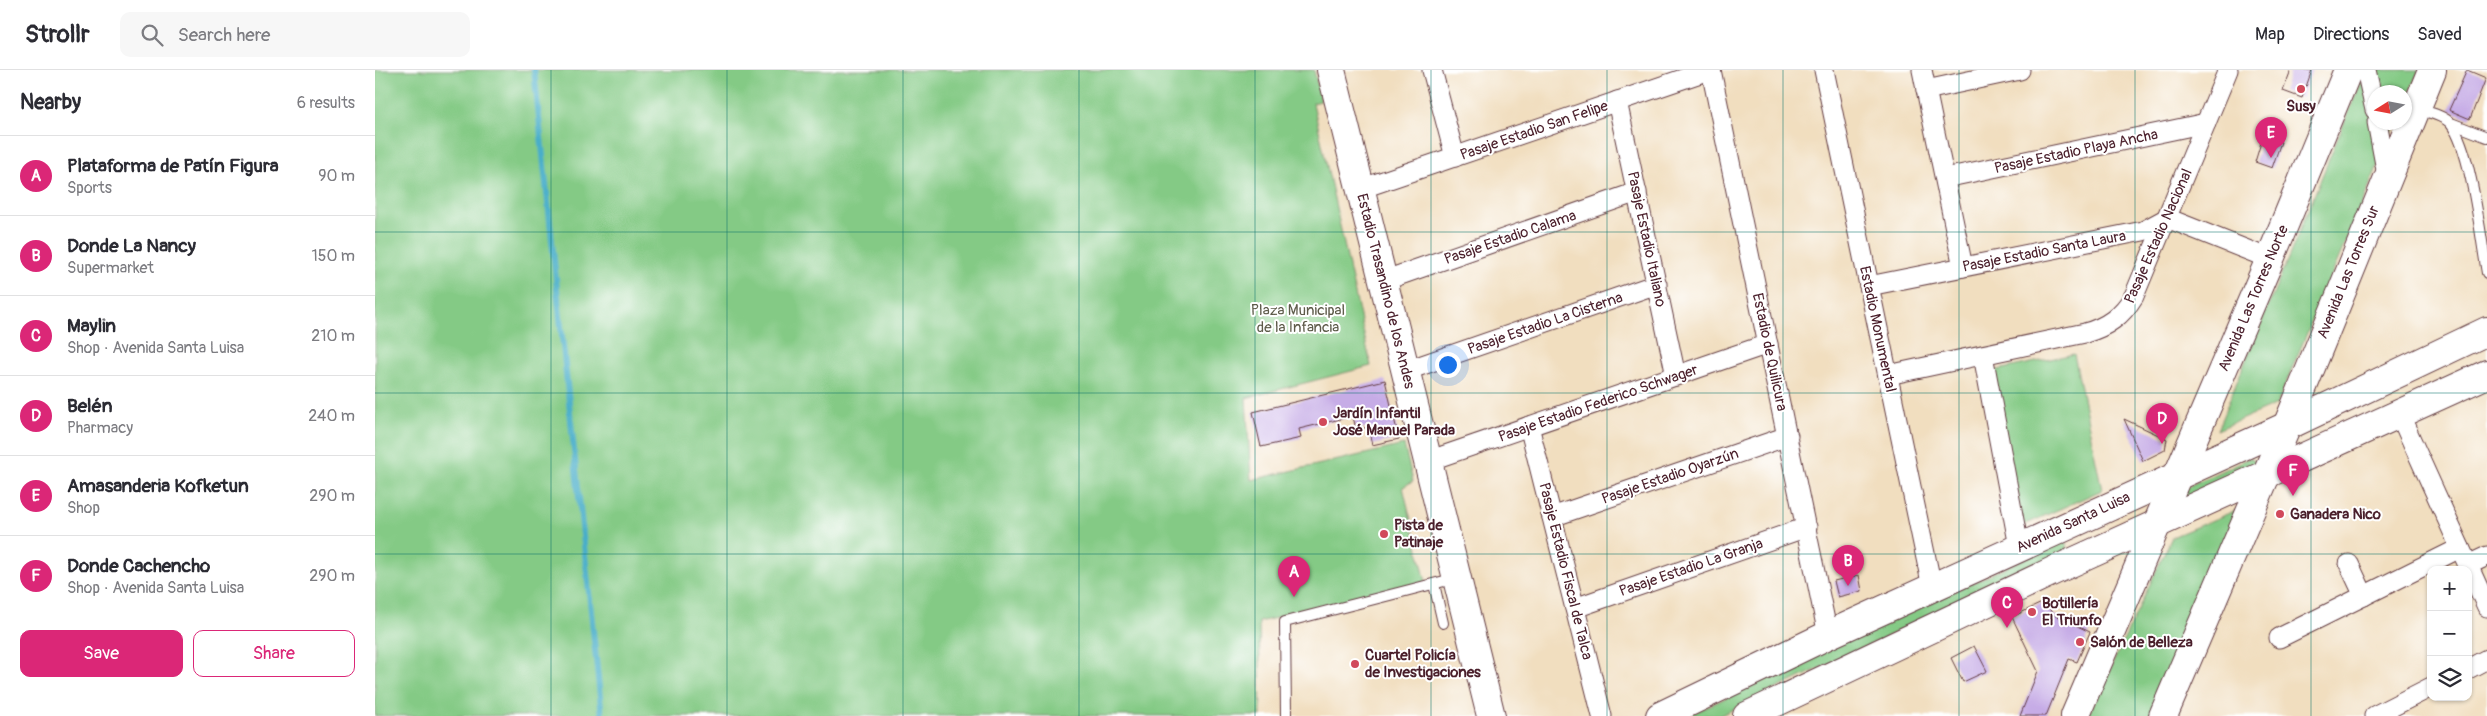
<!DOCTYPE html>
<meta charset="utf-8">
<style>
body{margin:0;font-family:Pangolin,sans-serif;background:#f7f7f7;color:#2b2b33}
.controls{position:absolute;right:15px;bottom:15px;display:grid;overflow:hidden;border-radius:10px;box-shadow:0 1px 4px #0004}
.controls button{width:45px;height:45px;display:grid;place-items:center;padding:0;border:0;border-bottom:1px solid #e1e1e2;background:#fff;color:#2b2b33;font:25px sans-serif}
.compass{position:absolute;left:1992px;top:15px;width:45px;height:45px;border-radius:50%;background:#fff;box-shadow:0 1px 4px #0004;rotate:259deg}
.you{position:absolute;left:1072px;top:294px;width:18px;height:18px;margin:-12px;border:4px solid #fff;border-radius:50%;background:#1a73e8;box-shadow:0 0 0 8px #1a73e833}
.badge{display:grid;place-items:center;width:32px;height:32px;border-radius:50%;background:#db2777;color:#fff;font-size:16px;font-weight:700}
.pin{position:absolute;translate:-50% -41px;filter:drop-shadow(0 1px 2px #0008)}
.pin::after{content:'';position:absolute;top:26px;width:18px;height:15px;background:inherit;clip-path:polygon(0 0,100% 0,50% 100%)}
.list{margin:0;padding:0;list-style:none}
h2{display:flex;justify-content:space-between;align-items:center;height:65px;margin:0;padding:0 20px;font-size:21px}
h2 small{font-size:16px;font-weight:400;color:#7c7c81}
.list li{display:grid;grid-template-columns:32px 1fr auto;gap:15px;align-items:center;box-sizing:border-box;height:80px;padding:0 20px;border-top:1px solid #e1e1e2}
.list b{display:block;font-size:19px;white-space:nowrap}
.list p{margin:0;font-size:16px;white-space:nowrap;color:#7c7c81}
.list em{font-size:16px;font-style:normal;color:#7c7c81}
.actions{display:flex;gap:10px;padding:15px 20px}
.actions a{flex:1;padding:11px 0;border:1px solid #db2777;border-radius:10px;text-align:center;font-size:18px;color:#db2777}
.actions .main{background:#db2777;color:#fff}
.icon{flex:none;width:28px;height:28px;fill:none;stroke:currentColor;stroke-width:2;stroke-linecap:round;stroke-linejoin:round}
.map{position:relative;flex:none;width:2112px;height:646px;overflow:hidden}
header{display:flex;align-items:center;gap:30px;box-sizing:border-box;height:70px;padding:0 25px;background:#fff;border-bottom:1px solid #e1e1e2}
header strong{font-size:24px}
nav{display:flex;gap:28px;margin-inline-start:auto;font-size:18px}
.search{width:350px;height:45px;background:#f7f7f7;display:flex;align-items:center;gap:12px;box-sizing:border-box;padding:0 18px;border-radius:10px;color:#7c7c81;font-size:19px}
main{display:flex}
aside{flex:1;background:#fff}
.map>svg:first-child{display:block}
.green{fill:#84ca85;stroke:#677458}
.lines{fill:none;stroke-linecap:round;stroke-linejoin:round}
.stream{stroke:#49aec9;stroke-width:6}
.building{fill:#c6ace6}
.lane-casing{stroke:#633c41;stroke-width:12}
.street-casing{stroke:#633c41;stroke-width:21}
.secondary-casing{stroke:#633c41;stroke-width:30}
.lane{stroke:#fff;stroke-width:10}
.street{stroke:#fff;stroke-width:19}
.secondary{stroke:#fff;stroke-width:28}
.grid{fill:none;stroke:#0f766e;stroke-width:1;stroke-opacity:0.55}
.poi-dot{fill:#d1495b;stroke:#fff;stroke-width:2}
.labels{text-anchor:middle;stroke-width:4;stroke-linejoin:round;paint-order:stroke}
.poi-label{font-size:15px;font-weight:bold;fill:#4a1f2b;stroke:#fff;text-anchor:start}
.street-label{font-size:15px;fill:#4a1f2b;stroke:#fff}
.park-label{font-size:15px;fill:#5e5b4a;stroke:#fff}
</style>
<header>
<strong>Strollr</strong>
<div class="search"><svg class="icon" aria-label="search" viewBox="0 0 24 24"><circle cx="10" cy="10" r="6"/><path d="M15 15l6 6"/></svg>Search here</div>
<nav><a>Map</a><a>Directions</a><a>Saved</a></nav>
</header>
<main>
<aside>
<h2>Nearby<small>6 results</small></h2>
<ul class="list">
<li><span class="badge">A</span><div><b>Plataforma de Patín Figura</b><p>Sports</p></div><em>90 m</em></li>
<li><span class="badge">B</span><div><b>Donde La Nancy</b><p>Supermarket</p></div><em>150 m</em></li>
<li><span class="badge">C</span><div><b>Maylin</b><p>Shop · Avenida Santa Luisa</p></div><em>210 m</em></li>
<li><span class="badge">D</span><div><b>Belén</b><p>Pharmacy</p></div><em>240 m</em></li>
<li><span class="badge">E</span><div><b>Amasanderia Kofketun</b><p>Shop</p></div><em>290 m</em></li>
<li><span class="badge">F</span><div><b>Donde Cachencho</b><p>Shop · Avenida Santa Luisa</p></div><em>290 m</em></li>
</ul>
<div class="actions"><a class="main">Save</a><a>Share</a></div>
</aside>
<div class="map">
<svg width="2112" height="646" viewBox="0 0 2112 646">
<rect width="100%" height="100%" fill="#fff"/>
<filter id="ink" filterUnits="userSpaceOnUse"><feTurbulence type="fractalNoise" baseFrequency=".02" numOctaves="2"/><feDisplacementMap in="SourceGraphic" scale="10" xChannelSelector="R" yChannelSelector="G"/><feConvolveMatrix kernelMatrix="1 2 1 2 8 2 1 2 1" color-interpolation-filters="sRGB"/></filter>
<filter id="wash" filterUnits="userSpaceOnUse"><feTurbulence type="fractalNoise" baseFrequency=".0096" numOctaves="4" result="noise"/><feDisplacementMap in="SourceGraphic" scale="20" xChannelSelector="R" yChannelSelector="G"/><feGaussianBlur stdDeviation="1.12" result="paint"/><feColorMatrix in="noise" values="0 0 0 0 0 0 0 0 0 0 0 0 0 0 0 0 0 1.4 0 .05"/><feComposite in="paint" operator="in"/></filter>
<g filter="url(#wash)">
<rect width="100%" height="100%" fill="#f1debf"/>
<g class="green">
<polygon points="0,0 939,0 946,31 938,33 996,296 871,328 876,410 1029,375 1038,411 1028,417 1051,512 884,552 886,646 0,646"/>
<polygon points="1991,0 2044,0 2030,33 2030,22 2000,22 2000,52 2021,53 1902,334 1842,360"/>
<polygon points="1699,284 1727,420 1647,456 1618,301"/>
<polygon points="1874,388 1877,388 1882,394 1814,433 1807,425 1807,419"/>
<polygon points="1864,439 1776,646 1713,646 1797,467"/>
<polygon points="1691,469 1693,481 1344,646 1312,646"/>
</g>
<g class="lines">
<polyline class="stream" points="159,0 227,646"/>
</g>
<g id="blocks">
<g class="building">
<polygon points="1916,0 1937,0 1927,28 1908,21"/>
<polygon points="2092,0 2111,8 2095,49 2074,40"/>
<polygon points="1888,66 1906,72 1897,98 1880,92"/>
<polygon points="1010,310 1024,369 997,375 993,357 981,360 978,346 924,359 926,368 886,377 878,342"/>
<polygon points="1749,349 1792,369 1790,380 1768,391"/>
<polygon points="1484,505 1487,521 1463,527 1459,511"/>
<polygon points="1671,531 1677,544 1715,562 1702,592 1694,589 1671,646 1645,646 1663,601 1637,547"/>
<polygon points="1599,576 1612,601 1588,612 1576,588"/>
</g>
</g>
</g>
<g filter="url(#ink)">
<use href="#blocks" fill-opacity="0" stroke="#633c41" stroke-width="1"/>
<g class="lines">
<g class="lane-casing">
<g id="lane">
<path d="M2042 39C2052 42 2069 45 2076 54 2096 79 2106 169 2112 203"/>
<polyline points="2076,53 2112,67"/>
<polyline points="1059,514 1068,553"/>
<polyline points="911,646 910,552 1081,508"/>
</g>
</g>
<g class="street-casing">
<g id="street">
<polyline points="1057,0 1080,87"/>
<polyline points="1336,0 1453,565"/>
<polyline points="1449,0 1557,517"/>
<polyline points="1547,0 1588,197"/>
<polyline points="1991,0 2000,40"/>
<polyline points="1551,20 1645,0"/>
<polyline points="1242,31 1301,306"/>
<polyline points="2002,52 2012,105"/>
<polyline points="1570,108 1831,53"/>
<polyline points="985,119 1334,0"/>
<polyline points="1008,211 1262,122"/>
<polyline points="1494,216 1768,161 1792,148 1895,189"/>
<polyline points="1608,285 1644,477"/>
<polyline points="1030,301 1282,214"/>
<path d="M1513 305 1710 263C1732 257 1747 246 1759 226L1853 0"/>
<polyline points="2024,343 2112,537"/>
<polyline points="1154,356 1227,646"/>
<polyline points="1053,391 1393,274"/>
<polyline points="1177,447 1413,366"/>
<polyline points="1974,494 1989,526"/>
<polyline points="2093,495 2112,486"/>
<polyline points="1200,538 1432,457"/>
<polyline points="1904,568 2085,478"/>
<polyline points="2093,599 2112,589"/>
<polyline points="1999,646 2056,617"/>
</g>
</g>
<g class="secondary-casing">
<g id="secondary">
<polyline points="956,0 1116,646"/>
<polyline points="1285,646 1453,565 1912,356 2112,261"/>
<polyline points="1372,646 1678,501 2112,304"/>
<polyline points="1700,646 1895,189 1973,0"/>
<polyline points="1788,646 1912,356 2057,0"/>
</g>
</g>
<use href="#lane" class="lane"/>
<use href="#street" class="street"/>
<use href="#secondary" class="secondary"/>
</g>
</g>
<path class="grid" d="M176 0V646M352 0V646M528 0V646M704 0V646M880 0V646M1056 0V646M1232 0V646M1408 0V646M1584 0V646M1760 0V646M1936 0V646M0 162H2112M0 323H2112M0 484H2112"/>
<g class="poi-dot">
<circle cx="1926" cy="19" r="5"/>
<circle cx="948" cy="352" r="5"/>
<circle cx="1905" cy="444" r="5"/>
<circle cx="1009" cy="464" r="5"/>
<circle cx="1657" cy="542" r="5"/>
<circle cx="1705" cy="572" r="5"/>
<circle cx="980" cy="594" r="5"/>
</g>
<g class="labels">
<g class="poi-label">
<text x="1926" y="41" text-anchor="middle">Susy</text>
<text x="958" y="348">Jardín Infantil<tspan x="958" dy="17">José Manuel Parada</tspan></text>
<text x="1915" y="449">Ganadera Nico</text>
<text x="1019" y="460">Pista de<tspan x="1019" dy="17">Patinaje</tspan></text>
<text x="1667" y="538">Botillería<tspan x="1667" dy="17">El Triunfo</tspan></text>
<text x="1715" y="577">Salón de Belleza</text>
<text x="990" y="590">Cuartel Policía<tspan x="990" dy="17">de Investigaciones</tspan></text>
</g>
<g class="street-label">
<text transform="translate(1159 60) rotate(-19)" y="5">Pasaje Estadio San Felipe</text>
<text transform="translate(1701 81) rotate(-12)" y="5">Pasaje Estadio Playa Ancha</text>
<text transform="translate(1783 166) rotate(-66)" y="5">Pasaje Estadio Nacional</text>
<text transform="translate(1135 167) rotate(-19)" y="5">Pasaje Estadio Calama</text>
<text transform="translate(1272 169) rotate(78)" y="5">Pasaje Estadio Italiano</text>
<text transform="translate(1669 181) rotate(-11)" y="5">Pasaje Estadio Santa Laura</text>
<text transform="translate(1973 202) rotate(-68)" y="5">Avenida Las Torres Sur</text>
<text transform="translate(1011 221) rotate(76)" y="5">Estadio Trasandino de los Andes</text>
<text transform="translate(1878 228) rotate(-67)" y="5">Avenida Las Torres Norte</text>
<text transform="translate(1170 253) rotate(-19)" y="5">Pasaje Estadio La Cisterna</text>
<text transform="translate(1503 259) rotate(78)" y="5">Estadio Monumental</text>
<text transform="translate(1395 282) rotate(78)" y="5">Estadio de Quilicura</text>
<text transform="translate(1223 333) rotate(-19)" y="5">Pasaje Estadio Federico Schwager</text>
<text transform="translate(1295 406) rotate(-19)" y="5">Pasaje Estadio Oyarzún</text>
<text transform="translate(1698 452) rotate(-25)" y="5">Avenida Santa Luisa</text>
<text transform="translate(1316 497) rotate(-19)" y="5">Pasaje Estadio La Granja</text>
<text transform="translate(1191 501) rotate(76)" y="5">Pasaje Estadio Fiscal de Talca</text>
</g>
<g class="park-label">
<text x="923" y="245">Plaza Municipal<tspan x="923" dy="17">de la Infancia</tspan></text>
</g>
</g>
</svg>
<div class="controls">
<button>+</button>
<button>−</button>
<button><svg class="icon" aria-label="layers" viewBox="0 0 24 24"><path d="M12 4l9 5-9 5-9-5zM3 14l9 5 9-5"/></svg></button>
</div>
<svg class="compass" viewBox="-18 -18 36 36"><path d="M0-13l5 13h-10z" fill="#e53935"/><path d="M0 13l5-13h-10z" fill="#7c7c81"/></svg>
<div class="you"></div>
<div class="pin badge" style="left:919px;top:527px">A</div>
<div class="pin badge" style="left:1473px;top:516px">B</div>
<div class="pin badge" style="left:1632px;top:558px">C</div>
<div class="pin badge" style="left:1787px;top:374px">D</div>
<div class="pin badge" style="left:1896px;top:88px">E</div>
<div class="pin badge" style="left:1918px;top:426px">F</div>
</div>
</main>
